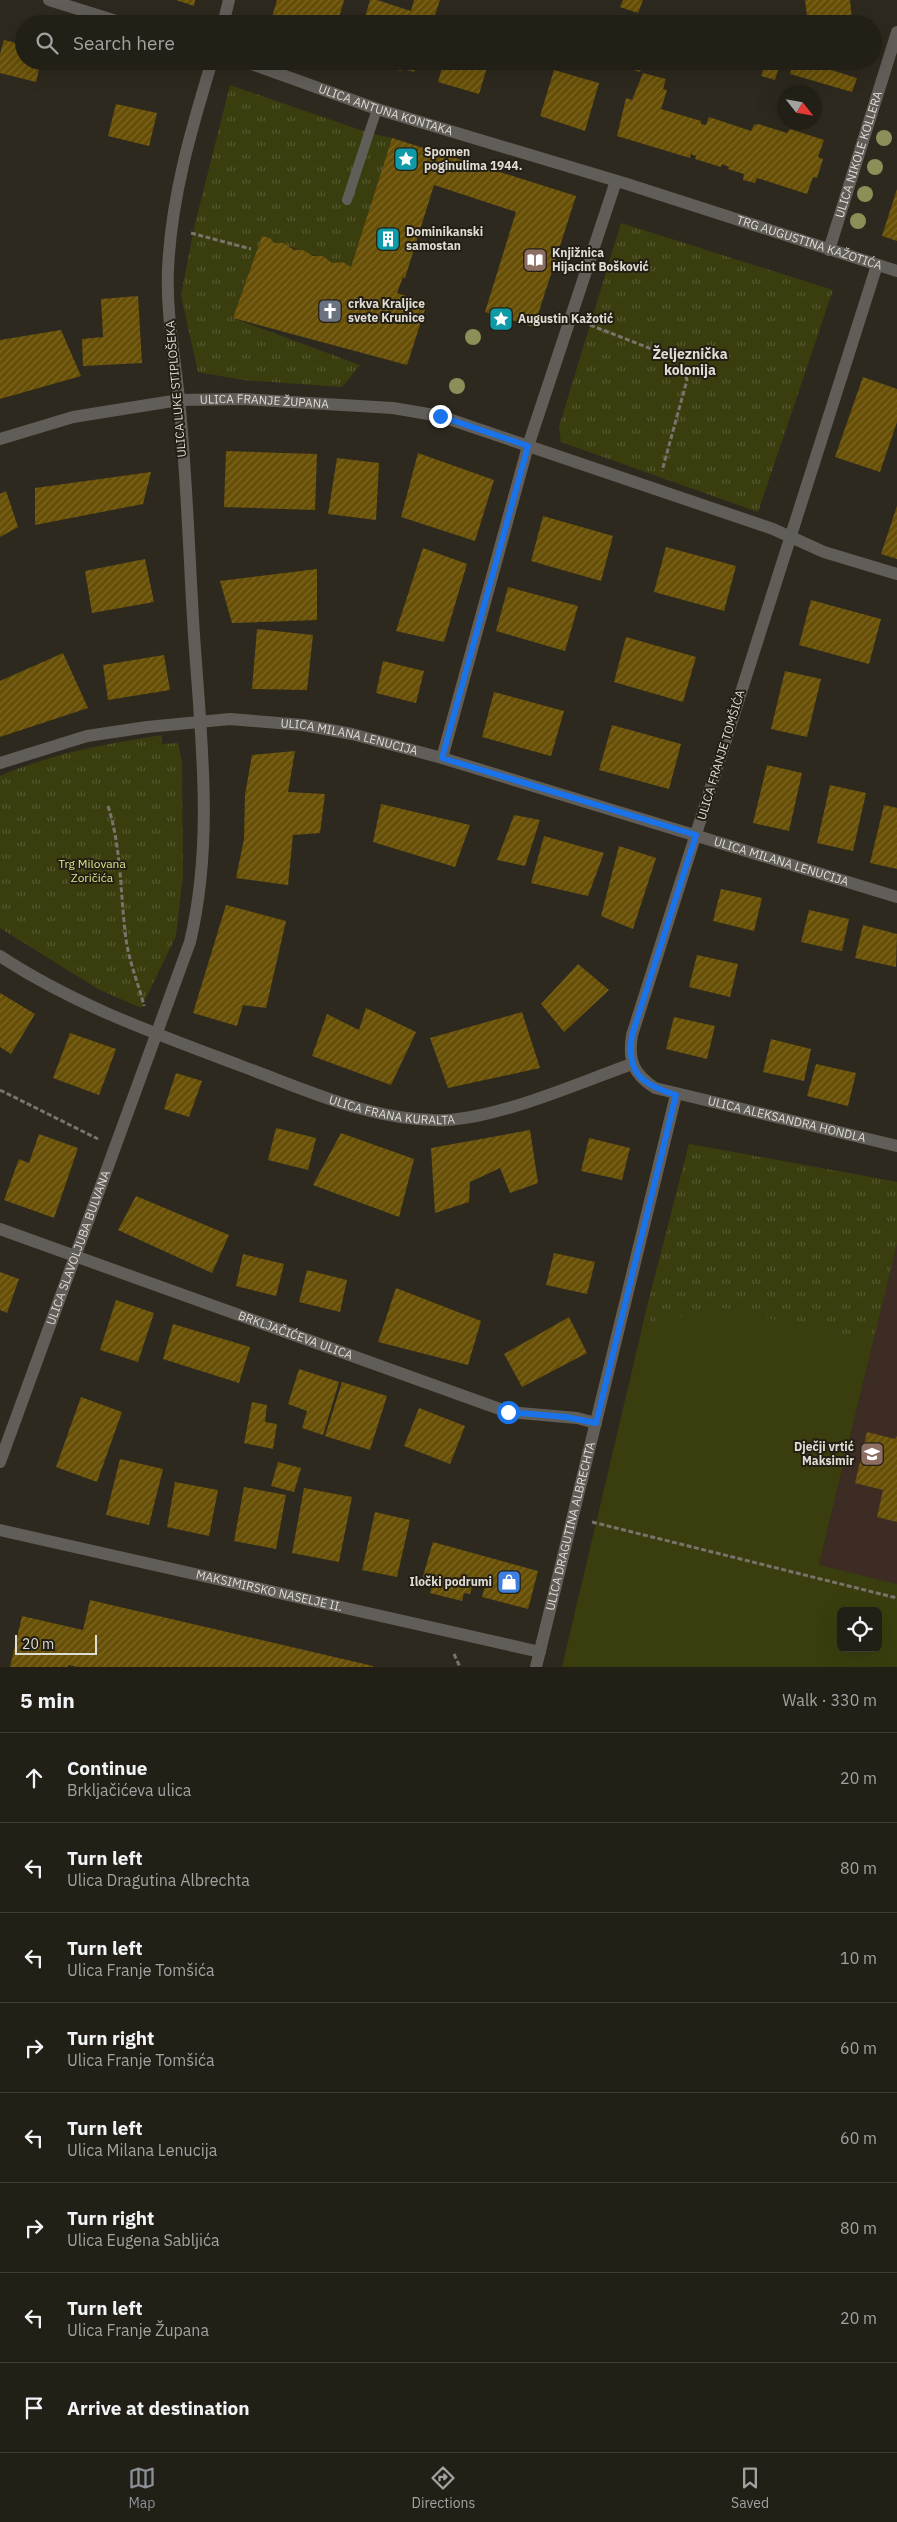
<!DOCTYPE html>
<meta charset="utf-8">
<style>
body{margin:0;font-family:"IBM Plex Sans",sans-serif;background:#2a271f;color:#f1f3f6}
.controls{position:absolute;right:15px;bottom:15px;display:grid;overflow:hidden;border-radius:8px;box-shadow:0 5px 20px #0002}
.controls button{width:45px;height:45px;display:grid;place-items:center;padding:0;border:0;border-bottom:1px solid #3f3d35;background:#221f16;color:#f1f3f6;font:25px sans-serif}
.compass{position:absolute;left:777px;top:85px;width:45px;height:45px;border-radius:50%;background:#221f16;box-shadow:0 5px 20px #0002;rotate:121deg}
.scale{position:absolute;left:15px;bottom:12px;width:82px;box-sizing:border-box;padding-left:5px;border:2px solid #dfdcd5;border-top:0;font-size:14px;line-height:18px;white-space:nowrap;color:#dfdcd5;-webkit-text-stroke:4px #241f14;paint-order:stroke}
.stop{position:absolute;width:15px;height:15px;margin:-11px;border:4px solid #1a73e8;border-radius:50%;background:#fff}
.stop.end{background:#1a73e8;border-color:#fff;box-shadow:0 1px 5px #0008}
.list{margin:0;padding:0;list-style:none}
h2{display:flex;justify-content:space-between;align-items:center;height:65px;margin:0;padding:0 20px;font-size:21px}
h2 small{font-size:16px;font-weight:400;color:#a2a2a1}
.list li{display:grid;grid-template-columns:32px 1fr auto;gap:15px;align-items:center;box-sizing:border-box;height:90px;padding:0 20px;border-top:1px solid #3f3d35}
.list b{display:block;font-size:19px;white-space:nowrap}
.list p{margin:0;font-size:16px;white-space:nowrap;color:#a2a2a1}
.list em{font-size:16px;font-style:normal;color:#a2a2a1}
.icon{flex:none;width:28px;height:28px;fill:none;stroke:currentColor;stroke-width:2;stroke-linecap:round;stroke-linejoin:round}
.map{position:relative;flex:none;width:897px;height:1667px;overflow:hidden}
.search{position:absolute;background:#221f16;box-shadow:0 5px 20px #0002;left:15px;right:15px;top:15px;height:55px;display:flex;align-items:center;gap:12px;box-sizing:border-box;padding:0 18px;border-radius:28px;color:#a2a2a1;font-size:19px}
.sheet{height:785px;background:#221f16}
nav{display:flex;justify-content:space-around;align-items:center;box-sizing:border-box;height:70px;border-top:1px solid #3f3d35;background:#221f16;font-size:14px;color:#a2a2a1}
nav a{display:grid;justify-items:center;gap:2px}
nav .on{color:#8c9099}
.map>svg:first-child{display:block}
.education{fill:#3d2c23}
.green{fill:#3a3e0e;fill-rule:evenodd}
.park{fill:url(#park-tufts)}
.building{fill:url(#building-hatch)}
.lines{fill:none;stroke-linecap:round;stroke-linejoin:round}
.path{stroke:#78746b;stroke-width:3;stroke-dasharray:5 2.5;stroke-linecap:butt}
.service{stroke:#615d58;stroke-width:10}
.minor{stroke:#615d58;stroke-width:12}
.tree{fill:#8c9058}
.route{stroke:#1a73e8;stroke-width:6}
.labels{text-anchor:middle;stroke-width:4;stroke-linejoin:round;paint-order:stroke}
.street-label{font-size:12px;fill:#dfdcd5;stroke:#241f14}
.poi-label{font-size:12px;font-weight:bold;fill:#dfdcd5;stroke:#241f14;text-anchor:start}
.park-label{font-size:12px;fill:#dae588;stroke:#241f14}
.neighbourhood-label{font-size:14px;font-weight:bold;fill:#dfdcd5;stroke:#241f14}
</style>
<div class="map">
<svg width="897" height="1667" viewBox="0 0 897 1667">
<defs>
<pattern id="park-tufts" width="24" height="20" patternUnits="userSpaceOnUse" patternTransform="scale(1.25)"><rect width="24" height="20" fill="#3a3e0e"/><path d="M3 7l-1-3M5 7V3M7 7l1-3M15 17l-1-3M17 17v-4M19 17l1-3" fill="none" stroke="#565930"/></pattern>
<pattern id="building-hatch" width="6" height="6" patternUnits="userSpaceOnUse" patternTransform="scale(1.25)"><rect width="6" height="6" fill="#674f06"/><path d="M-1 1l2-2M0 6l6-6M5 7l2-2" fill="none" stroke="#7c6829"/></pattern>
</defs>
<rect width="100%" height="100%" fill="#2d291e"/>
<polygon class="education" points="897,1243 897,1584 819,1566"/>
<path class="green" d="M689 1144 897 1182V1243L819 1565 897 1584V1667H562L646 1311ZM841 1611H878V1648H841Z"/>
<g class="park">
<path d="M230 85 369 133 392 138 351 267 343 262 332 263 323 256C305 257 291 243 274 243L270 238 262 236 233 318 360 365 342 387 243 380 198 372 181 295 195 224Z"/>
<polygon points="621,223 833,290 758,512 561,442 559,427"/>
<path d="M162 735V744L178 743 182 762 183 875 176 936 141 1008 98 989 0 928V776C52 753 107 744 162 735Z"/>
<polygon points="689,1144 897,1182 897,1243 873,1342 718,1307 652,1325 646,1311"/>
</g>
<g class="building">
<polygon points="176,0 195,0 194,6"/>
<polygon points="277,0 344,0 337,24 270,24"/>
<polygon points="370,0 377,0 411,11 414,0 440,0 432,24 363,24"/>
<polygon points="623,0 643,0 638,13 620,7"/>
<polygon points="805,0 850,0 852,20 808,24"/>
<polygon points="4,40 24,45 24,61 41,61 36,82 0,73 0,54"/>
<polygon points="370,61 418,61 414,72 402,68 401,71"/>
<polygon points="444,61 489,61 479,94 438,82"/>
<polygon points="606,61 643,61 640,72"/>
<polygon points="794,61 834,62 831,70 857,78 852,92 790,74"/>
<polygon points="764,67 778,70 775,80 761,76"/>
<polygon points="554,70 599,83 585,131 540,116"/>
<polygon points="643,73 666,79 663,89 667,90 661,109 701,121 701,124 706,125 709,117 751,131 754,125 758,124 787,133 790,129 824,140 818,157 823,159 817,178 813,177 807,194 757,178 755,183 743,180 744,174 728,169 729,167 722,164 721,167 695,159 696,156 691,154 690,158 617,136 626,98 632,100"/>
<polygon points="116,104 157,113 149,146 108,136"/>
<polygon points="392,138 576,196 534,327 485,312 516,212 434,185 405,278 403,277 397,293 427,303 407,365 233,318 262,236 270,238 274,243 284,243 294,250 303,250 313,256 323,256 332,263 343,262 351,267"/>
<polygon points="897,189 897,241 882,236"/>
<polygon points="138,296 142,363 83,366 82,339 103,337 101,299"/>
<polygon points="61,330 81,376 0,399 0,340"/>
<polygon points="863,377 897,389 897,422 880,472 835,457"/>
<polygon points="226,451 317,454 315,510 224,507"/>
<polygon points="418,453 494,480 475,541 401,517"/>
<polygon points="337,458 379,463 376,520 328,514"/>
<polygon points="151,472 143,504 35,525 35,488"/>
<polygon points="6,491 18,527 0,537 0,494"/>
<polygon points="897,506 897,559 881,554"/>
<polygon points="543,516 613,536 601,581 531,561"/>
<polygon points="666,547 736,566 724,611 654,592"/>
<polygon points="423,548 467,564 444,642 396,631"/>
<polygon points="145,559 154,602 92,613 85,571"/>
<polygon points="317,569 317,620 232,623 220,581"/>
<polygon points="508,587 578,606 565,651 496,631"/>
<polygon points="811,600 881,619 869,664 799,645"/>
<polygon points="257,629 313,635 307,690 252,689"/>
<polygon points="626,637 696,657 683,702 614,682"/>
<polygon points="63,653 88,708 0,737 0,681"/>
<polygon points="164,655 170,690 108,700 103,665"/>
<polygon points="383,661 424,671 416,703 376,693"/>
<polygon points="785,671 821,679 807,737 771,729"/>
<polygon points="494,692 564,711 551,756 482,737"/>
<polygon points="612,725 681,744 669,789 599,770"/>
<polygon points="295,751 288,792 325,794 320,833 293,835 288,885 236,878 244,839 245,795 252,755"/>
<polygon points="767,765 802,773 789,831 753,823"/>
<polygon points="830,785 866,793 853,851 817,843"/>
<polygon points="381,804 470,825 455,867 373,842"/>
<polygon points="884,805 897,808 897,869 870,863"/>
<polygon points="514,815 540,820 525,866 497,860"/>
<polygon points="544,836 604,853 588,896 531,883"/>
<polygon points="619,846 656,858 633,929 601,916"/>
<polygon points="721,889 762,898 754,931 713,921"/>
<polygon points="226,905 286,921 266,1008 243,1005 237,1026 193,1013"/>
<polygon points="809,910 849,919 842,951 801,942"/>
<polygon points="863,925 897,934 896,967 855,958"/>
<polygon points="697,955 738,964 730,997 689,987"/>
<polygon points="578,964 609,990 564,1032 541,1004"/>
<polygon points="0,993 35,1014 11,1054 0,1047"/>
<polygon points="366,1008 416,1032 391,1085 312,1056 327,1014 359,1030"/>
<polygon points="522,1012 540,1068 448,1088 430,1038"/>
<polygon points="674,1017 715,1026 707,1059 666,1049"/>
<polygon points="70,1033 116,1049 99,1095 53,1078"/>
<polygon points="771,1039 811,1049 804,1081 763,1072"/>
<polygon points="816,1064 856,1073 848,1106 807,1096"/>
<polygon points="176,1073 202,1081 189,1117 164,1109"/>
<polygon points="276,1128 316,1138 308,1170 268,1160"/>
<polygon points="530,1130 538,1183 510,1193 500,1168 470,1182 469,1202 435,1213 431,1148"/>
<polygon points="341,1133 414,1159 399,1217 313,1185"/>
<polygon points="39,1134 78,1148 54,1218 4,1200 19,1159 29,1163"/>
<polygon points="589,1138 630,1148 622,1180 581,1171"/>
<polygon points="136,1196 229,1235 212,1273 118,1230"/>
<polygon points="554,1253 595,1262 587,1294 546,1285"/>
<polygon points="243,1254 284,1264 276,1296 236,1286"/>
<polygon points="307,1270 347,1280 340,1312 299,1302"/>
<polygon points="0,1272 19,1279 7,1313 0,1310"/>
<polygon points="396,1288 481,1321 468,1365 378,1342"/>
<polygon points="116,1300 154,1313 138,1362 100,1350"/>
<polygon points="569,1317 587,1353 522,1387 504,1354"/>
<polygon points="173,1324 250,1347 239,1383 163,1359"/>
<polygon points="299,1369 339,1382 323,1435 302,1428 307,1411 288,1404"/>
<polygon points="342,1382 387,1396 370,1450 325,1436"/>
<polygon points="81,1397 122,1412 97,1482 56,1467"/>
<polygon points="252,1402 267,1405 265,1422 277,1424 273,1449 244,1443"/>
<polygon points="419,1408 465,1426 450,1464 404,1446"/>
<polygon points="867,1432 895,1439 897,1436 897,1522 877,1517 883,1490 855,1483"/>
<polygon points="120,1459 163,1469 149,1525 106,1515"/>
<polygon points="278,1462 301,1468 294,1492 271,1486"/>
<polygon points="175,1482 218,1490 209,1536 167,1527"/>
<polygon points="244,1487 286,1495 276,1549 234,1541"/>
<polygon points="304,1488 352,1497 339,1562 292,1553"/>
<polygon points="375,1512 410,1520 397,1577 362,1570"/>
<polygon points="433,1542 538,1571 528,1609 482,1597 486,1582 474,1579 470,1594 464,1593 462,1601 430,1593 432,1586 421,1583"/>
<polygon points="90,1600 373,1666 373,1667 77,1667 68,1665 68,1667 10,1667 22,1616 83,1630"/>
</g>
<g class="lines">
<g class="path">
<polyline points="191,233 251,249"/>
<polyline points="590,325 659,352 682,365 687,380 662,471"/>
<path d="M108 806C122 850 120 895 126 939 129 962 139 985 144 1006"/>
<polyline points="0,1090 98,1139"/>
<polyline points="592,1522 897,1598"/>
<polyline points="454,1654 460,1667"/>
</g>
<polyline class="service" points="347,200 377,109"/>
<g class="minor">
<polyline points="49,0 126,24"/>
<polyline points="223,24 229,0"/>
<path id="s1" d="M243 61 377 109 627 184 897 271"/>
<path id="s2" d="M829 250 897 32"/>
<path id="s3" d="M877 265 632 1035C628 1060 633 1074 655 1088L897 1146"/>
<path id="s4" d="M0 439 73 417 179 400 242 399 393 408 440 416 773 529 824 552 897 574"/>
<polyline points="442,758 528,446 616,181"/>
<path id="s5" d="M0 763 87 736 147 727 230 719 303 725 352 734 442 758 897 897"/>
<path id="s6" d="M0 956C76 1006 159 1035 244 1067 309 1091 376 1123 447 1120 502 1117 578 1083 632 1064"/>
<path id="s7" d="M0 1229 508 1412 577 1418 596 1423"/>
<path id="s8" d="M0 1462 190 942C214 841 201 738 194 635 189 557 187 477 179 399 175 357 166 313 168 270 171 198 191 130 212 61"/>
<path id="s9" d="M0 1530 540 1652"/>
<path id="s10" d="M536 1667 676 1095"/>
</g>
</g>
<g class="tree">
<circle cx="884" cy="138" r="8"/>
<circle cx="875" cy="167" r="8"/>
<circle cx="865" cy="194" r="8"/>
<circle cx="858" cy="221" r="8"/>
<circle cx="473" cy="337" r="8"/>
<circle cx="457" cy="386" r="8"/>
</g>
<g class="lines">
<path class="route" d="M440 416 528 446 442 758 696 835 632 1035C626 1073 641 1084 676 1095L596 1423 566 1417 508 1412"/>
</g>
<defs>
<g id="sight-square" transform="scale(1.25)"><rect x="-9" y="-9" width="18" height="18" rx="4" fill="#0f9aa8" stroke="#241f14"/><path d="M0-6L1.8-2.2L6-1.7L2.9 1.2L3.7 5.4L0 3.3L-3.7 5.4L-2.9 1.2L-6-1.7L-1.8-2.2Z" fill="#fff"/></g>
<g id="building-square" transform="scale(1.25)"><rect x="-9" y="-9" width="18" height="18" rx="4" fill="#0f9aa8" stroke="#241f14"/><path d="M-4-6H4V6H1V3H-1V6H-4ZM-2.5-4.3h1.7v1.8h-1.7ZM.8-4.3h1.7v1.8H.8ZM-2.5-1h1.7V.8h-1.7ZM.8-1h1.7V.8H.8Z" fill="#fff"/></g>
<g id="library-square" transform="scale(1.25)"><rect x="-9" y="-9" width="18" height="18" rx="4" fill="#8d6e63" stroke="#241f14"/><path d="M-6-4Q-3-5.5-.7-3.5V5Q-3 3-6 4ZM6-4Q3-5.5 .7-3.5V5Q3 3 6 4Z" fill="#fff"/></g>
<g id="church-square" transform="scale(1.25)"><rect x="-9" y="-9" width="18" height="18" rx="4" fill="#6b7280" stroke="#241f14"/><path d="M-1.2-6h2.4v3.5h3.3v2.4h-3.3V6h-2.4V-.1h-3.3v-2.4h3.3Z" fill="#fff"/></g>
<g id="school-square" transform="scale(1.25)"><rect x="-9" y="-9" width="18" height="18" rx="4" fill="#8d6e63" stroke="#241f14"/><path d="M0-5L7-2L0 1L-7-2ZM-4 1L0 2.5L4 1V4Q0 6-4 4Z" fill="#fff"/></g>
<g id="shop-square" transform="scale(1.25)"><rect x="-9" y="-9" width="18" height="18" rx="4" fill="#3f7fe0" stroke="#241f14"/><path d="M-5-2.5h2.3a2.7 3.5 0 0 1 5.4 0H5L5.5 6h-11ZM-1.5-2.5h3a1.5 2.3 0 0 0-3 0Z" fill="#fff"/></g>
</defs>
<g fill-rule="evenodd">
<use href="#sight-square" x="406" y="159"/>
<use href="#building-square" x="388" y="239"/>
<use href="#library-square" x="535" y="260"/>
<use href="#church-square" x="330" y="311"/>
<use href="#sight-square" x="501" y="319"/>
<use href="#school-square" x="872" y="1454"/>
<use href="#shop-square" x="509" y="1582"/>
</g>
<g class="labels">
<g class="street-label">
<text dy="4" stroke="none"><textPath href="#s1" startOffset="151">ULICA ANTUNA KONTAKA</textPath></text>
<text dy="4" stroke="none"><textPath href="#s2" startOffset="100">ULICA NIKOLE KOLLERA</textPath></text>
<text dy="4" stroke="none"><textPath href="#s1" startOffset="595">TRG AUGUSTINA KAŽOTIĆA</textPath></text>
<text transform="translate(176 389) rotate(-95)" y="4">ULICA LUKE STIPLOŠEKA</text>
<text dy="4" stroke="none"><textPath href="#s4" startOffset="269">ULICA FRANJE ŽUPANA</textPath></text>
<text dy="4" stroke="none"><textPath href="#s5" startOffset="356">ULICA MILANA LENUCIJA</textPath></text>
<text transform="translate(721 755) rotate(-73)" y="4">ULICA FRANJE TOMŠIĆA</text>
<text dy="4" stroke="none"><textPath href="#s5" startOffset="806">ULICA MILANA LENUCIJA</textPath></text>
<text dy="4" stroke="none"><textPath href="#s6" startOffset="424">ULICA FRANA KURALTA</textPath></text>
<text dy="4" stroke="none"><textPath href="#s3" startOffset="1006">ULICA ALEKSANDRA HONDLA</textPath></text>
<text dy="4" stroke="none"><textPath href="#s8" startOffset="228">ULICA SLAVOLJUBA BULVANA</textPath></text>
<text dy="4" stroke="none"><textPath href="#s7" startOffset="314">BRKLJAČIĆEVA ULICA</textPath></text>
<text dy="4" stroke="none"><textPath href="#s10" startOffset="145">ULICA DRAGUTINA ALBRECHTA</textPath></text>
<text dy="4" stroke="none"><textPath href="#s9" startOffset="276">MAKSIMIRSKO NASELJE II.</textPath></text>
</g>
<g class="poi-label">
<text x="424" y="156">Spomen<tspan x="424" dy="14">poginulima 1944.</tspan></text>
<text x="406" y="236">Dominikanski<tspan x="406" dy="14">samostan</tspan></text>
<text x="552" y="257">Knjižnica<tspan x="552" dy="14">Hijacint Bošković</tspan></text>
<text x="348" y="308">crkva Kraljice<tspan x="348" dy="14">svete Krunice</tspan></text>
<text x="518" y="323">Augustin Kažotić</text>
<text x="854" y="1451" text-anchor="end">Dječji vrtić<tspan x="854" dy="14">Maksimir</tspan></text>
<text x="492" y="1586" text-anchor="end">Iločki podrumi</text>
</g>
<g class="park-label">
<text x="92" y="868">Trg Milovana<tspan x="92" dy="14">Zoričića</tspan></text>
</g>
<g class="neighbourhood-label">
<text x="690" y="359">Željeznička<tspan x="690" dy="16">kolonija</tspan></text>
</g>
</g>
</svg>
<div class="controls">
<button><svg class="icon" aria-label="locate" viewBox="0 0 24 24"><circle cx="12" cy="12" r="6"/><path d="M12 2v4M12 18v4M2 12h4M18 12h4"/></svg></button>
</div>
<svg class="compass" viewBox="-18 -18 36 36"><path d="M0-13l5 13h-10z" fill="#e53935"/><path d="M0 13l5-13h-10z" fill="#a2a2a1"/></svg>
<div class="scale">20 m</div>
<div class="stop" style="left:508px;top:1412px"></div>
<div class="stop end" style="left:440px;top:416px"></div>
<div class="search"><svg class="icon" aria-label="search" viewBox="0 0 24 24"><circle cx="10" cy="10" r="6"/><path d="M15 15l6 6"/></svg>Search here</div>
</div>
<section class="sheet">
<h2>5 min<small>Walk · 330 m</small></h2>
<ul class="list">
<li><svg class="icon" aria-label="ahead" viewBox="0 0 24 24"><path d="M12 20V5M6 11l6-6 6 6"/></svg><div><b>Continue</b><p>Brkljačićeva ulica</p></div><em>20 m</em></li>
<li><svg class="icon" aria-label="left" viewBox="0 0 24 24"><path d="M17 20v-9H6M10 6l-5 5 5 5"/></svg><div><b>Turn left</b><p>Ulica Dragutina Albrechta</p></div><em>80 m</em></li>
<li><svg class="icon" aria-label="left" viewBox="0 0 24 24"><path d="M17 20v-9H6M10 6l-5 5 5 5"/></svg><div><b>Turn left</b><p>Ulica Franje Tomšića</p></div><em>10 m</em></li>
<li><svg class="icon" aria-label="right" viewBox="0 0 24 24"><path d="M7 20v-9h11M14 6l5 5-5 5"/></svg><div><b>Turn right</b><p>Ulica Franje Tomšića</p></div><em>60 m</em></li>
<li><svg class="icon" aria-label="left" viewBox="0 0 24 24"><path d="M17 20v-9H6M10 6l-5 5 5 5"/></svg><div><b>Turn left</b><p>Ulica Milana Lenucija</p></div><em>60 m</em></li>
<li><svg class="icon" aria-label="right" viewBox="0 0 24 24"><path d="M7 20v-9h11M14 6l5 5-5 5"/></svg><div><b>Turn right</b><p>Ulica Eugena Sabljića</p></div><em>80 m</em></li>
<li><svg class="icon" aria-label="left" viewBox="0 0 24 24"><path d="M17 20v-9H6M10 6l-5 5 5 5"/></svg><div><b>Turn left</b><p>Ulica Franje Župana</p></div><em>20 m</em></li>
<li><svg class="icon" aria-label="arrive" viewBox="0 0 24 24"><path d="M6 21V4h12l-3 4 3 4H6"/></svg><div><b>Arrive at destination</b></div></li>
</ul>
</section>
<nav>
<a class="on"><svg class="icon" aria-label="map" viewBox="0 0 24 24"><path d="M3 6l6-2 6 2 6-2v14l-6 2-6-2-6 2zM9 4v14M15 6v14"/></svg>Map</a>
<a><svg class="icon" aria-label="directions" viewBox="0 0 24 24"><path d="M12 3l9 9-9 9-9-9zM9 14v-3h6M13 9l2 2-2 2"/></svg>Directions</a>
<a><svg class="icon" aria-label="saved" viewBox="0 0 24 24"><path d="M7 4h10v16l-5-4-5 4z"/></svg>Saved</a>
</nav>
